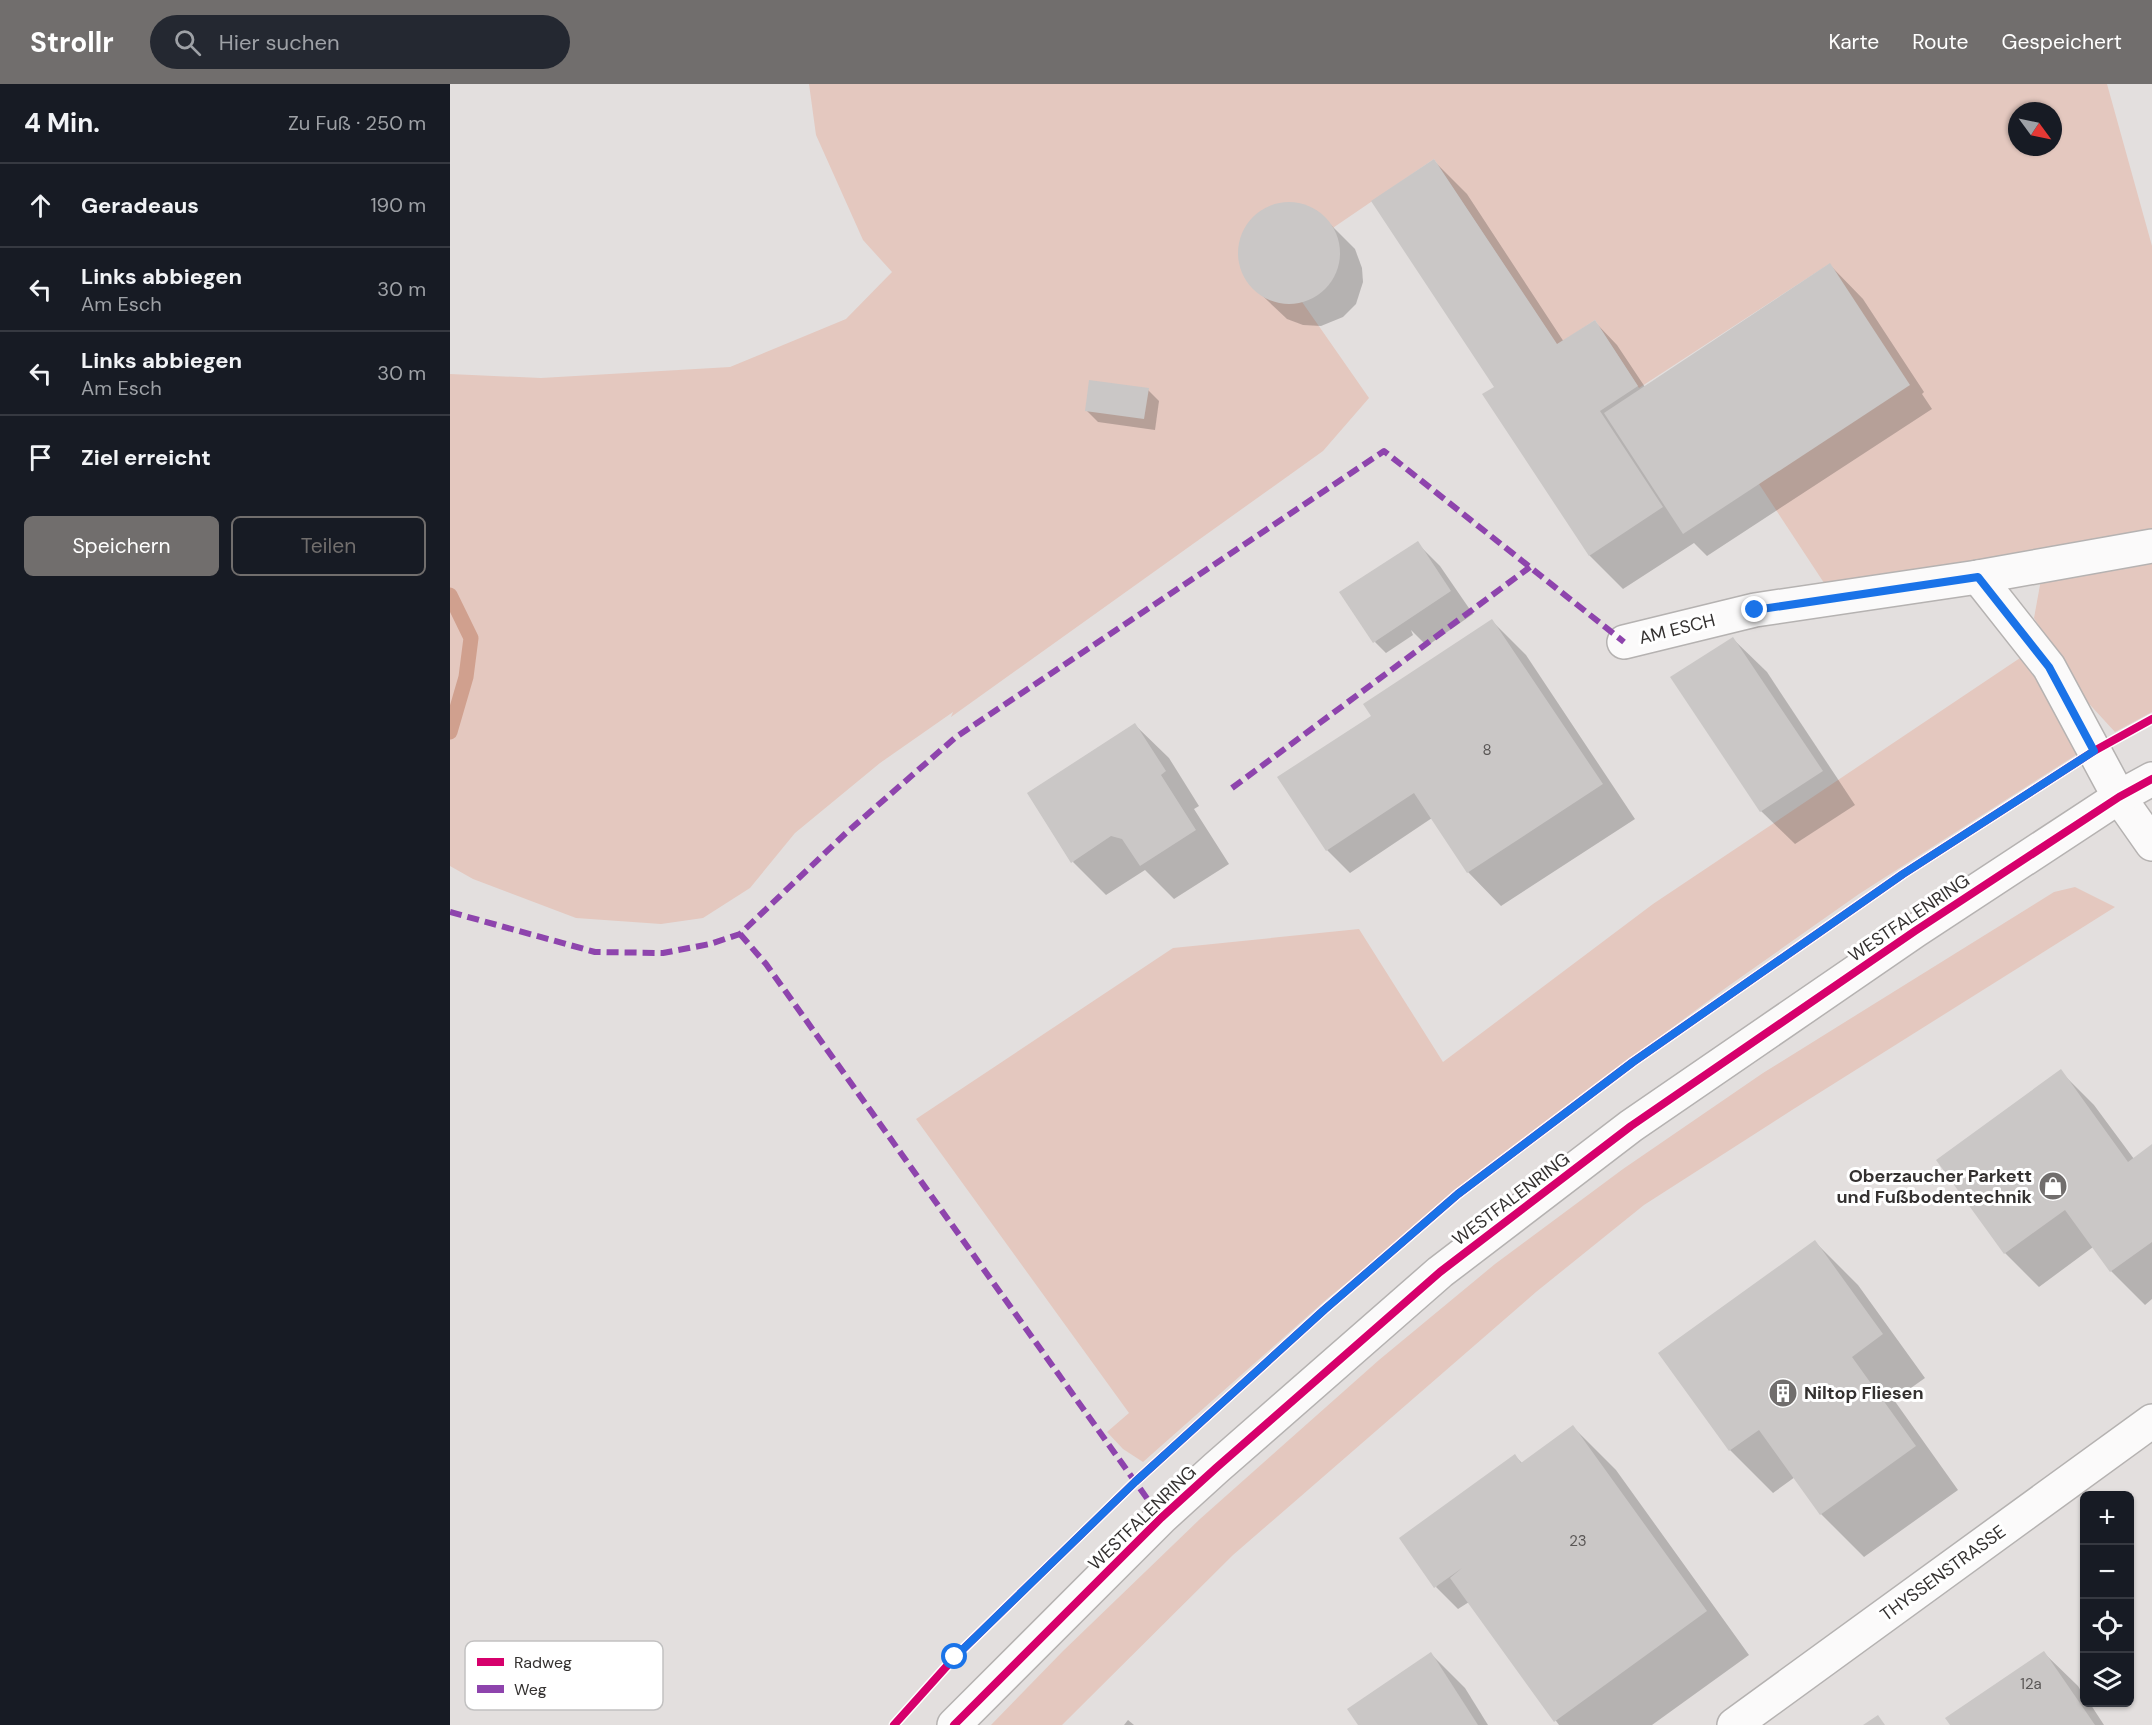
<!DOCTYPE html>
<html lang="de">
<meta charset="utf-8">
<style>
body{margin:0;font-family:"DM Sans",sans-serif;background:#242831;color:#f1f3f6}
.controls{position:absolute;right:18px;bottom:18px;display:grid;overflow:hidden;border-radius:9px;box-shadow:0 2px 4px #0004}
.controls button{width:54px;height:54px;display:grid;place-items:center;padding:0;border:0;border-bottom:2px solid #363941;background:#171b24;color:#f1f3f6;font:30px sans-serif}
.compass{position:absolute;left:1558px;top:18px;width:54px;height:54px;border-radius:50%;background:#171b24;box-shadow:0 2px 4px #0004;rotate:123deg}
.stop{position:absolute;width:18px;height:18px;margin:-14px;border:4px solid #1a73e8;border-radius:50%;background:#fff}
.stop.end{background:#1a73e8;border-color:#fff;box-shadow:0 2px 6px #0008}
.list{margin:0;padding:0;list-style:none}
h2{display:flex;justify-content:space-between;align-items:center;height:78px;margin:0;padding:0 24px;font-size:26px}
h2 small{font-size:20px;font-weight:400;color:#9ea1a6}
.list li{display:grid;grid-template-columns:39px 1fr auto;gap:18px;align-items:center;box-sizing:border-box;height:84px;padding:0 24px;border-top:2px solid #363941}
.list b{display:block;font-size:22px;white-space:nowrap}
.list p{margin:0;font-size:20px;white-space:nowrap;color:#9ea1a6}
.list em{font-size:20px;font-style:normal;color:#9ea1a6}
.actions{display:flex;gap:12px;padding:18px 24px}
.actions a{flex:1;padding:14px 0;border:2px solid #716e6d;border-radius:9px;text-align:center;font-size:21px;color:#716e6d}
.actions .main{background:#716e6d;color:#fff}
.icon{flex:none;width:33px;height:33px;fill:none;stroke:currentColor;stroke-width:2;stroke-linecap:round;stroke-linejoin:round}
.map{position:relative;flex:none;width:1702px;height:1641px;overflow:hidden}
header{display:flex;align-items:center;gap:36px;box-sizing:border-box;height:84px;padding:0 30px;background:#716e6d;color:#fff}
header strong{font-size:28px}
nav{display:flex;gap:33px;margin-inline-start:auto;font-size:21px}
.search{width:420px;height:54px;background:#242831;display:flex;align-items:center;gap:15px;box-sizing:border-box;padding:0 21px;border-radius:33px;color:#9ea1a6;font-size:22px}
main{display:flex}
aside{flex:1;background:#171b24}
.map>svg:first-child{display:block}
.green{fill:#e4c8bf;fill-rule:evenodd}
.shadow{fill:#0003}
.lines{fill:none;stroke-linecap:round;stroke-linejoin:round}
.stream{stroke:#d0a08e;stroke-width:15}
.building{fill:#cac7c6}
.street-casing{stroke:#b5b2b1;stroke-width:36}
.secondary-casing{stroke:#b5b2b1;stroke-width:36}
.street{stroke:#fbfafa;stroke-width:33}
.secondary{stroke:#fbfafa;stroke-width:33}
.quiet{stroke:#8e44ad;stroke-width:6;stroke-dasharray:12 6;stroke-linecap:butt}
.cycleway-casing{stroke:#fff;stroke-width:11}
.cycleway{stroke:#d6006c;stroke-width:8}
.route{stroke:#1a73e8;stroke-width:8}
.labels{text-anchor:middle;stroke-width:6;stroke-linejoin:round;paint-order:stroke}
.number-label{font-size:15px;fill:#5a5756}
.street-label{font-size:18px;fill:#343130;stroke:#fff}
.poi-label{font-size:18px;font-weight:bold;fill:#343130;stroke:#fff;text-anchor:end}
.key{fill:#fff;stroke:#c2c1c1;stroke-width:1.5}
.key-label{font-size:16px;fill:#343130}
</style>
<header>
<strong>Strollr</strong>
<div class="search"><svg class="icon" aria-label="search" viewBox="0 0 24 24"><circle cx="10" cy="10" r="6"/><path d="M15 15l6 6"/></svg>Hier suchen</div>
<nav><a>Karte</a><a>Route</a><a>Gespeichert</a></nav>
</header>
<main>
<aside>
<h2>4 Min.<small>Zu Fuß · 250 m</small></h2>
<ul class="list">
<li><svg class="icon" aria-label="ahead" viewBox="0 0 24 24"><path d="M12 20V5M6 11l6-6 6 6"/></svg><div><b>Geradeaus</b></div><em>190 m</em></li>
<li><svg class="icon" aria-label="left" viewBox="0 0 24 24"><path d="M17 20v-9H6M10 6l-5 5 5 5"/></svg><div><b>Links abbiegen</b><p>Am Esch</p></div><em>30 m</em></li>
<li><svg class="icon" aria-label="left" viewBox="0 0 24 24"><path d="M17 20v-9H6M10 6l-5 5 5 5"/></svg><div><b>Links abbiegen</b><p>Am Esch</p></div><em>30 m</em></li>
<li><svg class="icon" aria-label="arrive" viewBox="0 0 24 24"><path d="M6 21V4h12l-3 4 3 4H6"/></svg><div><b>Ziel erreicht</b></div></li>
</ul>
<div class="actions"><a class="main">Speichern</a><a>Teilen</a></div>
</aside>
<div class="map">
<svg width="1702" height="1641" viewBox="0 0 1702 1641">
<rect width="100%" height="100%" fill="#e3dfde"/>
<g class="green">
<path d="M359 0H1657L1702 162V448L1378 505 1309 400 1379 180 1189 304 1145 236 1107 261 984 75 827 182 919 314 873 367 501 633 503 628 430 679 345 749 300 804 253 834 211 840 126 834 23 795 0 782V290L91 294 280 283 396 235 442 188 413 156 366 51ZM1567 27H1603V63H1567Z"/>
<polygon points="1702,471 1702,628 1665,648 1631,611 1584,534 1592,490"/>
<polygon points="1573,572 1629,669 1409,810 1277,903 1111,1026 878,1214 693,1378 673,1365 657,1348 679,1329 466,1035 723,864 909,845 993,978 1203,820"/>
<polygon points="1625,803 1665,823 1342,1026 1194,1121 1086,1208 783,1471 612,1641 541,1641 613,1567 750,1435 929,1276 1045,1180 1173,1085 1313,989 1604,808"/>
</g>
<g class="shadow">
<polygon points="984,77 1017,110 1114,258 1145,238 1167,261 1195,303 1380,181 1413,215 1474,308 1472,310 1482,325 1257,472 1244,459 1173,505 1140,472 1034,310 1046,303"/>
<polygon points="828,120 846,120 867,127 905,165 912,184 913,198 906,220 893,233 871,242 853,241 837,235 802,202 794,191 790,176 792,154 801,137 811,128"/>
<polygon points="698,306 709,317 705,346 648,338 637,327"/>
<polygon points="967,459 990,482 1023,530 977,562 961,546 963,551 936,569 925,558"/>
<polygon points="1042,537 1076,571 1185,735 1051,822 1018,788 982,734 900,789 877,766 923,633"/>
<polygon points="1283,555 1317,588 1405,721 1345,760 1311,727"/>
<polygon points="685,641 719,674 749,722 744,725 779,780 724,815 695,786 656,811 623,778"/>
<polygon points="1610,987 1644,1021 1684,1075 1702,1062 1702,1215 1695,1221 1661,1187 1643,1163 1589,1203 1555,1169 1488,1077"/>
<polygon points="1365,1158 1408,1201 1475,1294 1444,1316 1508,1406 1414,1473 1371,1430 1345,1393 1323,1409 1280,1366 1210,1270"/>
<polygon points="1123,1343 1166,1386 1299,1571 1202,1641 1109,1641 1019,1518 1008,1525 986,1503 1065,1372 1073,1380"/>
<polygon points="1594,1569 1628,1602 1634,1612 1634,1618 1639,1618 1654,1641 1501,1641"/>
<polygon points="981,1570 1015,1604 1038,1641 910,1641"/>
<polygon points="678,1636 684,1641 674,1641"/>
</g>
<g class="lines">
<polyline class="stream" points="0,511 21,554 16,593 0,648"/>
</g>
<g class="building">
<polygon points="984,75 1107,260 1145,236 1188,302 1150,327 1213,423 1139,472 1032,310 1044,303 921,117"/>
<circle cx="839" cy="169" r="51"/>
<polygon points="1380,179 1460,301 1233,450 1154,329"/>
<polygon points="639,296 699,304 694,335 635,327"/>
<polygon points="968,457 1001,507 923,559 889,508"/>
<polygon points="1042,535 1153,700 1017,789 964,709 876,767 827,693 921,632 913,620"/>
<polygon points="1283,553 1373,687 1310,728 1220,593"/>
<polygon points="685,639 716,687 711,691 746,746 690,782 672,755 661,752 621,779 577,709"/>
<polygon points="1611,985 1678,1078 1702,1060 1702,1158 1660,1188 1615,1126 1554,1170 1486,1076"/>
<polygon points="1365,1156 1433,1250 1402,1273 1466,1362 1370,1431 1309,1346 1279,1367 1208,1269"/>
<polygon points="1123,1341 1257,1527 1104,1638 1000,1494 1012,1484 984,1504 949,1454 1065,1370 1071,1379"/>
<polygon points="1594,1567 1645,1641 1500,1641 1495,1634"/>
<polygon points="981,1568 1028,1641 908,1641 897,1625"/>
<polygon points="1428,1631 1435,1641 1413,1641"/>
</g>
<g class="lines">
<g class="street-casing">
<g id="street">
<polyline points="1528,493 1599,583 1669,713 1702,760"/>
<polyline points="1174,558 1305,526 1528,493 1702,462"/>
<polyline points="1284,1641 1702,1337"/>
</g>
</g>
<g class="secondary-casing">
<polyline id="secondary" points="504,1641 711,1434 766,1384 990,1188 1181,1042 1465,847 1669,713 1702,695"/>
</g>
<use href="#street" class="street"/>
<use href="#secondary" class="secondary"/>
<g class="quiet">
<polyline points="782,704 1080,483"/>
<polyline points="0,828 145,868 213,869 260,860 290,850 396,749 506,653 934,367 1174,558"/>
<polyline points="290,850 316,880 711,1434"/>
</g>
<g class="cycleway-casing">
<g id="cycleway">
<polyline points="444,1641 505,1573 685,1398 874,1226 1008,1110 1183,978 1453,790 1644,667 1702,635"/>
<polyline points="504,1641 711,1434 766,1384 990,1188 1181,1042 1465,847 1669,713 1702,695"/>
</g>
</g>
<use href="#cycleway" class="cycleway"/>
</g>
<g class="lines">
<polyline class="route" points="505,1573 685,1398 874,1226 1008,1110 1183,978 1453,790 1644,667 1599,583 1528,493 1305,526"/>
</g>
<defs>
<g id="shop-disc" transform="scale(1.5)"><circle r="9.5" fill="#716e6d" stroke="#fff"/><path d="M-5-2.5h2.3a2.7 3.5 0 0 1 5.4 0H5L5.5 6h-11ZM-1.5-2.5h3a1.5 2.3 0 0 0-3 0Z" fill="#fff"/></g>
<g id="building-disc" transform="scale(1.5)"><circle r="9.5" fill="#716e6d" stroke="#fff"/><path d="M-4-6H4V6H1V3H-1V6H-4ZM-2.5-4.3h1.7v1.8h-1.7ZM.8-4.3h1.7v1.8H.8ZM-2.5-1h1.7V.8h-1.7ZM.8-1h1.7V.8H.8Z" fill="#fff"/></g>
</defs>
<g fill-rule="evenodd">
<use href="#shop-disc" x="1603" y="1102"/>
<use href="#building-disc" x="1333" y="1309"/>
</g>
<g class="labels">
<g class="number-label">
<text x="1037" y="671">8</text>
<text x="1128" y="1462">23</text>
<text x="1581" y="1605">12a</text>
</g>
<g class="street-label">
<text transform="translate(1227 545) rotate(-14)" y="6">AM ESCH</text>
<text transform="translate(1459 834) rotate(-34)" y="6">WESTFALENRING</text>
<text transform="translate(1061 1115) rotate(-37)" y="6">WESTFALENRING</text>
<text transform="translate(692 1434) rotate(-44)" y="6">WESTFALENRING</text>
<text transform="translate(1493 1489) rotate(-36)" y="6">THYSSENSTRASSE</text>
</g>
<g class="poi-label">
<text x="1582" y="1098">Oberzaucher Parkett<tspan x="1582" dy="21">und Fußbodentechnik</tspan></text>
<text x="1354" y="1315" text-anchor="start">Niltop Fliesen</text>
</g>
</g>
<rect x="15" y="1557" width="198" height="69" rx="9" class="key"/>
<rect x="27" y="1574" width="27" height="8" fill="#d6006c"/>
<rect x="27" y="1601" width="27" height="8" fill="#8e44ad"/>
<g class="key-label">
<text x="64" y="1584">Radweg</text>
<text x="64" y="1611">Weg</text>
</g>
</svg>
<div class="controls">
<button>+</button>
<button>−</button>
<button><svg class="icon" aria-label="locate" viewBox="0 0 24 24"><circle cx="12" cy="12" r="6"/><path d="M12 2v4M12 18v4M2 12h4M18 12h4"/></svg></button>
<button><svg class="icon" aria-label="layers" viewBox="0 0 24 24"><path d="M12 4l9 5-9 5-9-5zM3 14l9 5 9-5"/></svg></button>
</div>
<svg class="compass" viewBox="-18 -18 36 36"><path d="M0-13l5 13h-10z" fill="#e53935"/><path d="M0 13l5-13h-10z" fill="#9ea1a6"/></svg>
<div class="stop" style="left:505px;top:1573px"></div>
<div class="stop end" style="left:1305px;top:526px"></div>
</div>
</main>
